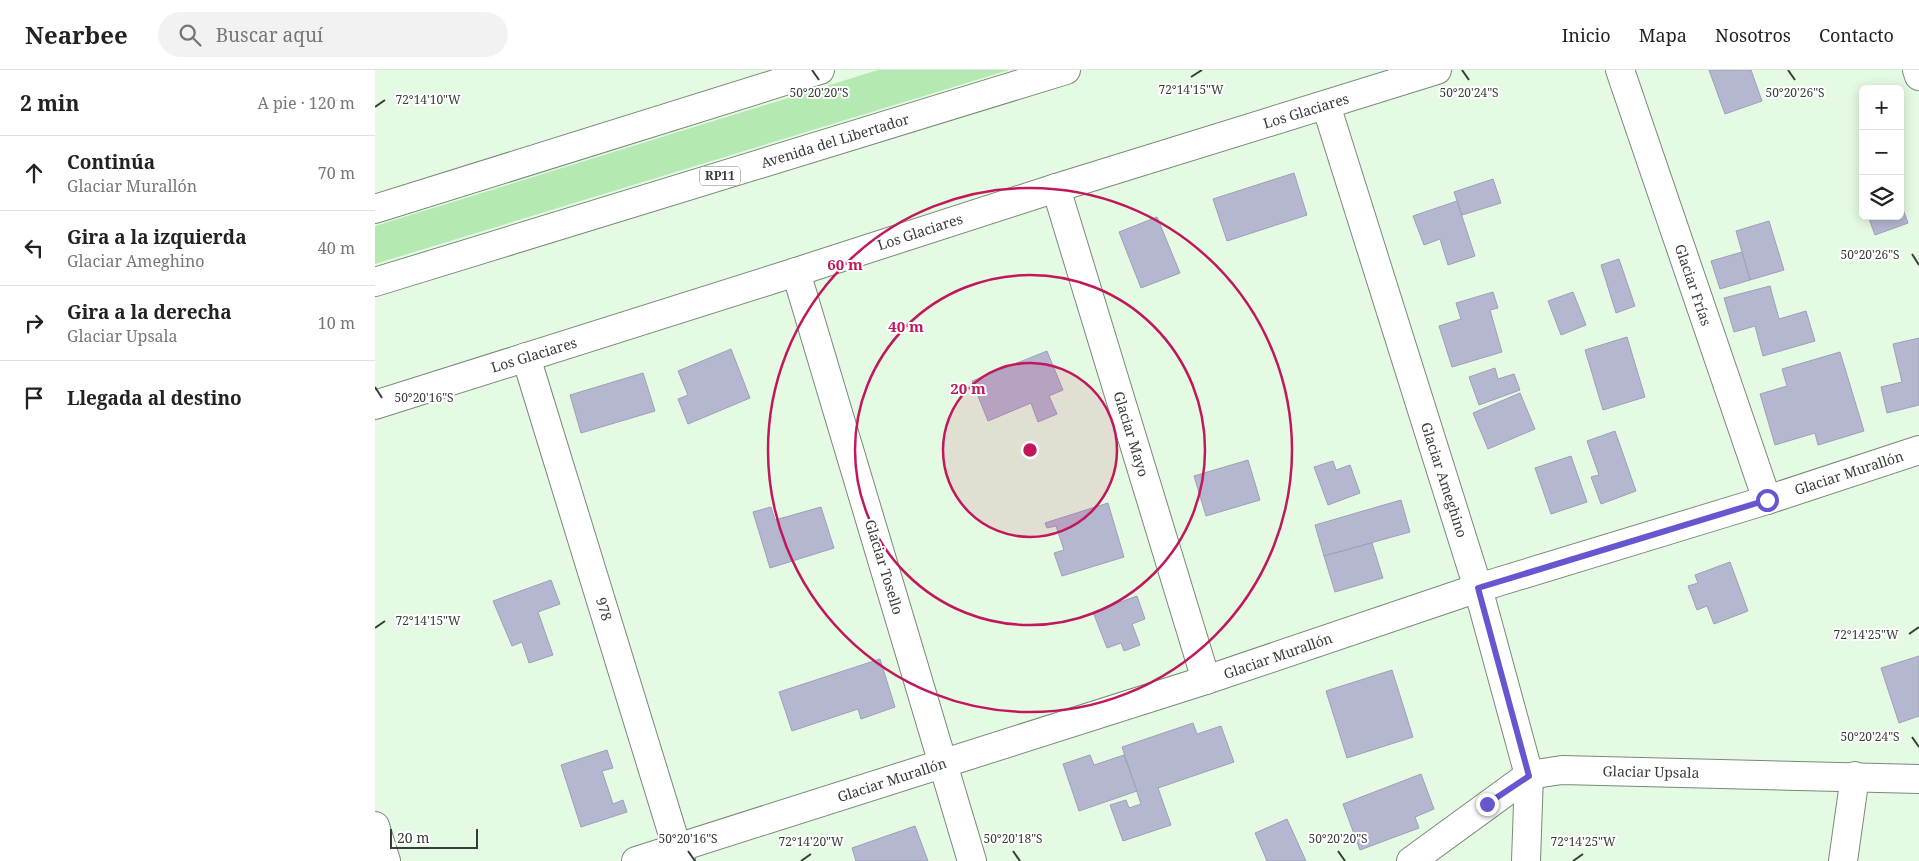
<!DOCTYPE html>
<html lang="es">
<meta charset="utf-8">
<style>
body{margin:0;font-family:"Noto Serif",serif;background:#f2f2f2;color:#222}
.controls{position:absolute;right:15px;top:15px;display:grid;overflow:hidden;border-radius:8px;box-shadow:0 2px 12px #0003}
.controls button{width:45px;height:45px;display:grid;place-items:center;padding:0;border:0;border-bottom:1px solid #e0e0e0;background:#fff;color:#222;font:25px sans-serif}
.scale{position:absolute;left:15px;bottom:12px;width:88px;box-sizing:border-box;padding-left:5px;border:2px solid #363e35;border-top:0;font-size:14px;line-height:18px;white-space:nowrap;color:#363e35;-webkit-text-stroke:4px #fff;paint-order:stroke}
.stop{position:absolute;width:15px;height:15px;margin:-11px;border:4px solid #6656d0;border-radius:50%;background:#fff}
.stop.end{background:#6656d0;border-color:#fff;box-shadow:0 1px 5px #0008}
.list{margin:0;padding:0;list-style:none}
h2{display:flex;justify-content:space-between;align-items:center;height:65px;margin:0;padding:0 20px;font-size:21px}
h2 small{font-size:16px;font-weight:400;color:#767676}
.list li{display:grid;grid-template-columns:32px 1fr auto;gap:15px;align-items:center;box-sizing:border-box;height:75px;padding:0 20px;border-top:1px solid #e0e0e0}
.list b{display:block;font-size:19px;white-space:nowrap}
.list p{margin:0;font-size:16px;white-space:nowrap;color:#767676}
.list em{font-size:16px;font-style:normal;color:#767676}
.icon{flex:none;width:28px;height:28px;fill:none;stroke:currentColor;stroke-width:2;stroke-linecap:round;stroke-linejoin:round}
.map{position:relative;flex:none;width:1544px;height:791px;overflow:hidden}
header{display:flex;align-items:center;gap:30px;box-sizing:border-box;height:70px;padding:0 25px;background:#fff;border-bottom:1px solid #e0e0e0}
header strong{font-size:24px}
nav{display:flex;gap:28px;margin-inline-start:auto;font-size:18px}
.search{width:350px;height:45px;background:#f2f2f2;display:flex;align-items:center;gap:12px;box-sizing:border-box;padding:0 18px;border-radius:28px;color:#767676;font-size:19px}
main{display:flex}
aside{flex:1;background:#fff}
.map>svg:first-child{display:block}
.green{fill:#b4eab1}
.building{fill:#b5b6d0;stroke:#9e9fb9}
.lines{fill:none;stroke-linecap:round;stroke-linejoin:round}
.minor-casing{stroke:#778a76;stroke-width:30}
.primary-casing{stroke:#778a76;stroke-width:30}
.minor{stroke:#fff;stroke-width:28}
.primary{stroke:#fff;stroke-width:28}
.route{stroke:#6656d0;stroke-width:6}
.ticks{fill:none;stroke:#363e35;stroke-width:2}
.ring{fill:none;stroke:#c2185b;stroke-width:2.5}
.labels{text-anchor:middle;stroke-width:4;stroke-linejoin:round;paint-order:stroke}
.shield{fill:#fff;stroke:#727872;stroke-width:1}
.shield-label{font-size:12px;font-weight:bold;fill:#363e35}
.street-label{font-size:14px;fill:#363e35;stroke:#fff}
.ticks-label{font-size:12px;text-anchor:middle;fill:#363e35;stroke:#fff;stroke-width:4;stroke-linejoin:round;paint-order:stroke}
.centre{fill:#c2185b;stroke:#fff;stroke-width:2.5}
.ring-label{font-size:15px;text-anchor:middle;font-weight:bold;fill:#c2185b;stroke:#fff;stroke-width:4;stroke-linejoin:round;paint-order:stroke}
</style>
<header>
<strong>Nearbee</strong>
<div class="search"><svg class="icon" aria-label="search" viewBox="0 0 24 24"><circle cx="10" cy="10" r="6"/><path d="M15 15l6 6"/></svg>Buscar aquí</div>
<nav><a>Inicio</a><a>Mapa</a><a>Nosotros</a><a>Contacto</a></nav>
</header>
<main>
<aside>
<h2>2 min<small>A pie · 120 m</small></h2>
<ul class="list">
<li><svg class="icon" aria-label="ahead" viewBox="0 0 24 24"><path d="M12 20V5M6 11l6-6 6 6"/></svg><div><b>Continúa</b><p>Glaciar Murallón</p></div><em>70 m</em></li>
<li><svg class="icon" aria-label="left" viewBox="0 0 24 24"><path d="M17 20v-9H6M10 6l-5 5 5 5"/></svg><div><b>Gira a la izquierda</b><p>Glaciar Ameghino</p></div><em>40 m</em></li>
<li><svg class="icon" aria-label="right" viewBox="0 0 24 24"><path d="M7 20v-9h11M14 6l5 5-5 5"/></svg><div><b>Gira a la derecha</b><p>Glaciar Upsala</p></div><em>10 m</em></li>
<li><svg class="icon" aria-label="arrive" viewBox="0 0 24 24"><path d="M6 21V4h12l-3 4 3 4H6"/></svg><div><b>Llegada al destino</b></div></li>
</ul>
</aside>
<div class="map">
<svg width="1544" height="791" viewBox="0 0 1544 791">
<rect width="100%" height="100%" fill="#e5fae3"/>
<polygon class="green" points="503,0 634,0 0,194 0,156"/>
<g class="building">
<polygon points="1334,0 1376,0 1387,31 1350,44"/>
<polygon points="919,103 932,145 852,171 838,129"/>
<polygon points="1118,109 1126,133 1087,145 1079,122"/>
<polygon points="1082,131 1100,186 1073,195 1065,169 1049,175 1038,146"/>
<polygon points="1525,131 1533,153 1500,165 1493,146 1525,146"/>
<polygon points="782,147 805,203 766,218 744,162"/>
<polygon points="1394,151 1409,200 1375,210 1361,161"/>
<polygon points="1367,182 1375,210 1345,219 1336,191"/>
<polygon points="1244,189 1260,236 1241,243 1226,195"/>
<polygon points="1395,216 1404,249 1431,241 1440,271 1388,286 1380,256 1359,262 1349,228"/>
<polygon points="1118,222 1123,238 1115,240 1127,282 1077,297 1064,256 1086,249 1081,233"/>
<polygon points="1198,222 1211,255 1186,265 1173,231"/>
<polygon points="1252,267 1270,327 1228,340 1210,280"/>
<polygon points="1544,268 1544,335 1512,343 1506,317 1527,312 1518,274"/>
<polygon points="356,279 375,328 313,354 303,329 313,325 303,301"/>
<polygon points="672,281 688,320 674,326 682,344 663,352 656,333 613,351 597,311"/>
<polygon points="1465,282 1489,361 1443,375 1440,363 1400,375 1385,324 1412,316 1407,299"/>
<polygon points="1120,298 1123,309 1139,304 1145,320 1104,335 1094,307"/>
<polygon points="268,303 280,341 206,363 195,325"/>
<polygon points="1145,323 1160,359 1113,379 1098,343"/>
<polygon points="1240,361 1261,421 1226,434 1216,407 1224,405 1212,371"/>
<polygon points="1196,386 1212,432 1176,444 1160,398"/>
<polygon points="873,390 885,430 831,446 819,406"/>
<polygon points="958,391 961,400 975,395 985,423 953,435 939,397"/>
<polygon points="1026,430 1035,462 949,486 940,455"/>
<polygon points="733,433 749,487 687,506 679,483 689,480 681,456 672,458 670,453"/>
<polygon points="396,437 400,450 446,437 459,478 395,498 378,442"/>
<polygon points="997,473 1008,508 960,522 949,486"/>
<polygon points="1355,492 1373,541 1339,554 1332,536 1322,540 1313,516 1323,513 1320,505"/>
<polygon points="176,510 185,534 163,542 178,585 154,593 147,572 137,576 118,531"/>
<polygon points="762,526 770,549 757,554 765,575 749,581 746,573 732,578 718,542"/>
<polygon points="1544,586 1544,646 1524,653 1506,598"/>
<polygon points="505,589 520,637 486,649 483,639 417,661 404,622"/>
<polygon points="1017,600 1038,667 972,688 951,621"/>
<polygon points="818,653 822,664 846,656 859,692 783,718 796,755 748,771 735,735 751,730 754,738 766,734 747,677"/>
<polygon points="232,680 238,698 227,701 238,734 248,730 252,742 206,757 186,695"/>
<polygon points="715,685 719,695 749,685 762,721 704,741 688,694"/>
<polygon points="1046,704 1059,739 1040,747 1044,758 985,780 968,734"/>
<polygon points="912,749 931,791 892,791 880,763"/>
<polygon points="540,756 553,791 481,791 477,778"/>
</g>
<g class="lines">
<g class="minor-casing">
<g id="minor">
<polyline points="1245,0 1392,430"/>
<polyline points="1542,0 1544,6"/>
<polyline points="951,35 1103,518 1154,705 1151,791"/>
<polyline points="681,118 831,610"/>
<polyline points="421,202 597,791"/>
<polyline points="151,287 306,791"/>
<polyline points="0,335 421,202 681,118 1062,0"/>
<polyline points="0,756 11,791"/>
<polyline points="261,791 831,610 1103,518 1392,430 1544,380"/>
<polyline points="1036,791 1154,705 1187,700 1544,709"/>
<polyline points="1468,791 1480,706"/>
</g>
</g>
<g class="primary-casing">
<g id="primary">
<polyline points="0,139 445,0"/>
<polyline points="0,212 691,0"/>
</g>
</g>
<use href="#minor" class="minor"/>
<use href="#primary" class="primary"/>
</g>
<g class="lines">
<polyline class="route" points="1112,734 1154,706 1103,518 1392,430"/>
</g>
<path class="ticks" d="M437 0 444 10M1087 0 1094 10M1413 0 1420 10M816 7 827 0M0 37 10 30M1537 184 1544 195M0 317 7 328M0 558 10 551M1534 564 1544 557M1537 667 1544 677M313 781 320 791M638 781 645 791M963 781 970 791M426 791 436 784M1198 791 1208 784"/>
<circle cx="655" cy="380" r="87" fill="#c2185b" fill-opacity=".12"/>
<g class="ring">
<circle cx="655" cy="380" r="87"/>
<circle cx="655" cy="380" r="175"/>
<circle cx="655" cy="380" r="262"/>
</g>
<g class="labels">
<rect class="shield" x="325" y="96.5" width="40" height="19" rx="4"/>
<g class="shield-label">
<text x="345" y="110">RP11</text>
</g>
<g class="street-label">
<text transform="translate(931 41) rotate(-17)" y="5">Los Glaciares</text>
<text transform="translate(460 71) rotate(-17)" y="5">Avenida del Libertador</text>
<text transform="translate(545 162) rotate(-18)" y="5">Los Glaciares</text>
<text transform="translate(1318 215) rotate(71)" y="5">Glaciar Frías</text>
<text transform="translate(159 285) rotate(-17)" y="5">Los Glaciares</text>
<text transform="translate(756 364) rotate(73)" y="5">Glaciar Mayo</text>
<text transform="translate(1474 403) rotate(-18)" y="5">Glaciar Murallón</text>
<text transform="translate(1069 410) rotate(72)" y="5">Glaciar Ameghino</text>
<text transform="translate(509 497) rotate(73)" y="5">Glaciar Tosello</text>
<text transform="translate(229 539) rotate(73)" y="5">978</text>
<text transform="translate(903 586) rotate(-19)" y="5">Glaciar Murallón</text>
<text transform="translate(1276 702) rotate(1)" y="5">Glaciar Upsala</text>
<text transform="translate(517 710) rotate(-18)" y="5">Glaciar Murallón</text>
</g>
</g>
<g class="ticks-label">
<text x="816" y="24">72°14'15"W</text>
<text x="444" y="27">50°20'20"S</text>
<text x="1094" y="27">50°20'24"S</text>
<text x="1420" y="27">50°20'26"S</text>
<text x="53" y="34">72°14'10"W</text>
<text x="1495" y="189">50°20'26"S</text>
<text x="49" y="332">50°20'16"S</text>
<text x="53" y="555">72°14'15"W</text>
<text x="1491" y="569">72°14'25"W</text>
<text x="1495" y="671">50°20'24"S</text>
<text x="313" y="773">50°20'16"S</text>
<text x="638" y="773">50°20'18"S</text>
<text x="963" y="773">50°20'20"S</text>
<text x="436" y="776">72°14'20"W</text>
<text x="1208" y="776">72°14'25"W</text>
</g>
<circle cx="655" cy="380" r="8" class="centre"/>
<g class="ring-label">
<text x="470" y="200">60 m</text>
<text x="531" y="262">40 m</text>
<text x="593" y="324">20 m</text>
</g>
</svg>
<div class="controls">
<button>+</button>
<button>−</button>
<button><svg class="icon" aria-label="layers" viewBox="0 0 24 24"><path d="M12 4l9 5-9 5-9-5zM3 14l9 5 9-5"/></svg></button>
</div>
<div class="scale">20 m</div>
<div class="stop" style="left:1392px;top:430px"></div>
<div class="stop end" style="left:1112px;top:734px"></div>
</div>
</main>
